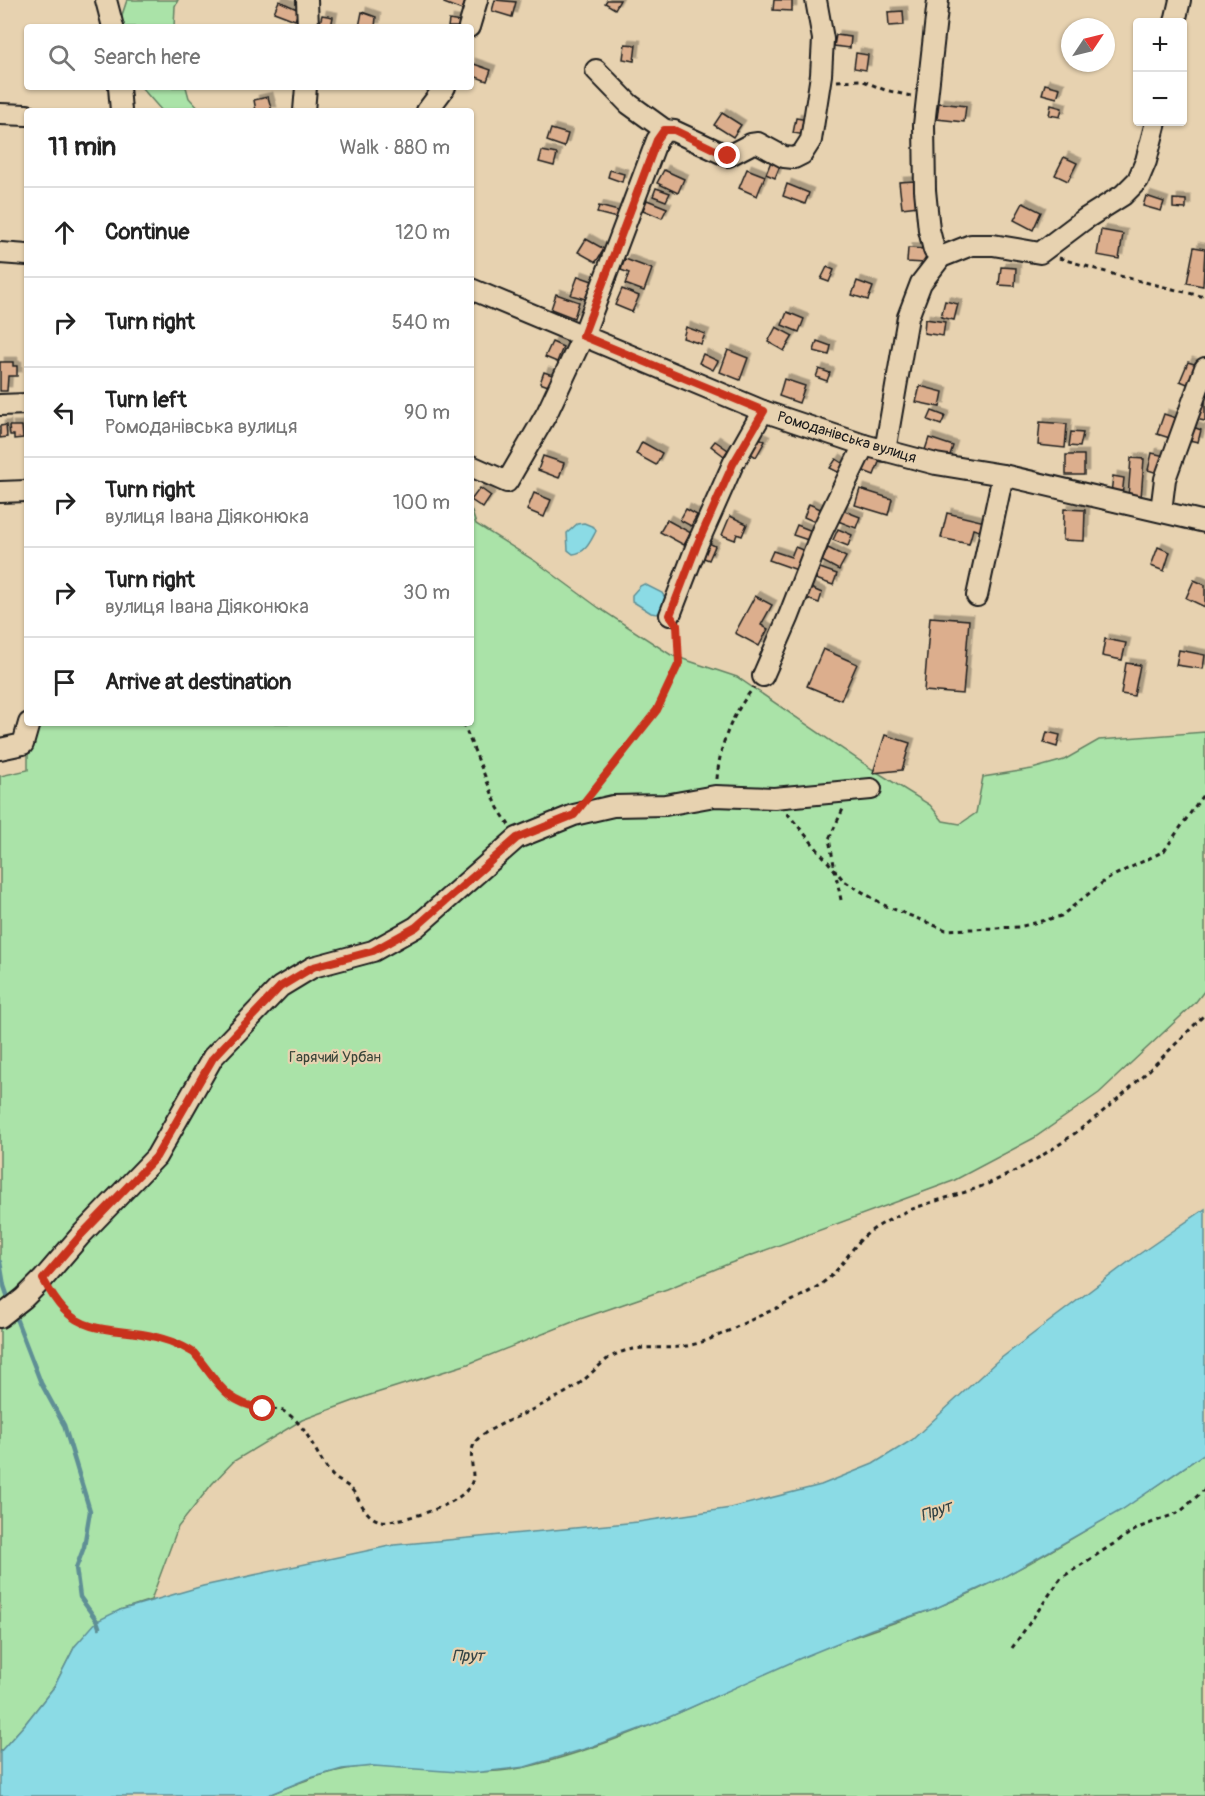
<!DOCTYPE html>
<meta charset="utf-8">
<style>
body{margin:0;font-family:Pangolin,sans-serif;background:#f6f6f6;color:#222}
.controls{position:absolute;right:18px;top:18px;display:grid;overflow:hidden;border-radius:6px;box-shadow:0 2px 4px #0004}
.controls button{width:54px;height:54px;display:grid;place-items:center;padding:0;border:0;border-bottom:2px solid #e0e0e0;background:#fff;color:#222;font:30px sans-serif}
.compass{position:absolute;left:1061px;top:18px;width:54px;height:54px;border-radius:50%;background:#fff;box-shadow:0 2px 4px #0004;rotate:55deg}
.stop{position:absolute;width:18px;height:18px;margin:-14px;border:4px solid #c8321e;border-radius:50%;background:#fff}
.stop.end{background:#c8321e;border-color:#fff;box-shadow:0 2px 6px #0008}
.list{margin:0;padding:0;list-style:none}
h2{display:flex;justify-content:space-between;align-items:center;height:78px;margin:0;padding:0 24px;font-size:26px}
h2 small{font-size:20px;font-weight:400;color:#767676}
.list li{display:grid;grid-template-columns:39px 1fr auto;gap:18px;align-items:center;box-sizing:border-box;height:90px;padding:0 24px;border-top:2px solid #e0e0e0}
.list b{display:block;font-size:22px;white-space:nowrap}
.list p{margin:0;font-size:20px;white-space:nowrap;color:#767676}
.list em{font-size:20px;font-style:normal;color:#767676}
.icon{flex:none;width:33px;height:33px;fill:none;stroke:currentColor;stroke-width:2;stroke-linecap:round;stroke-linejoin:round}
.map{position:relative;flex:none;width:1205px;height:1796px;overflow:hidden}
.search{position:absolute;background:#fff;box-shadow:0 2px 4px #0004;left:24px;top:24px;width:450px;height:66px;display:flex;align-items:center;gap:15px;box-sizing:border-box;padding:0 21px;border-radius:6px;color:#767676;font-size:22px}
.panel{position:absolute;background:#fff;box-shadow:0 2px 4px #0004;left:24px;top:108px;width:450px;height:618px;border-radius:6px}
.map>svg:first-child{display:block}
.green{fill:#aae3a8;stroke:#638062;stroke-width:1.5}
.water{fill:#8bdbe5;stroke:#5f8f95;stroke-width:1.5}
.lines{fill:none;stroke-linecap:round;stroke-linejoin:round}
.stream{stroke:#5f8f95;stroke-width:4.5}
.building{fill:#dcae8d;stroke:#1c1c1c;stroke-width:1.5;filter:url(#shadow)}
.minor-casing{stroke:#1c1c1c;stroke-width:24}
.path{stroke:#1c1c1c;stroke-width:3;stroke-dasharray:4.5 4.5;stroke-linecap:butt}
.minor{stroke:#e7d2b0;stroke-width:20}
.route{stroke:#c8321e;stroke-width:8}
.labels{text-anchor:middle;stroke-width:4.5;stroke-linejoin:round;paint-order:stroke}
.street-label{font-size:15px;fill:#1c1c1c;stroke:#e7d2b0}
.park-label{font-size:15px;fill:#384438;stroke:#e7d2b0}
.water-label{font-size:16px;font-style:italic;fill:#324244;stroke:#e7d2b0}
</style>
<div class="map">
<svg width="1205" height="1796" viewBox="0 0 1205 1796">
<defs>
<filter id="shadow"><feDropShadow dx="4.5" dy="-4.5" stdDeviation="0" flood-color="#0004"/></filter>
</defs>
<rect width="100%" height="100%" fill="#e7d2b0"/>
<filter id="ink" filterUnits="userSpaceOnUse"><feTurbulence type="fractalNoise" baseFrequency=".0167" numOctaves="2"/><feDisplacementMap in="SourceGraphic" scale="12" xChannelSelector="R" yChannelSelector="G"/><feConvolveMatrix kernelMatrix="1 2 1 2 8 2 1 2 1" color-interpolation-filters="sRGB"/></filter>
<g filter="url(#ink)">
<g class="green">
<polygon points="127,0 178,0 175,6 174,27 118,27"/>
<polygon points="141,87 186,87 189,98 201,111 162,111"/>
<polygon points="471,509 476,524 535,561 599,608 671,655 737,677 872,769 930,805 943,821 960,824 976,813 983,777 1032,769 1064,760 1099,740 1205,732 1205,990 1195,1003 1099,1093 1034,1138 953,1181 728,1264 667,1289 580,1319 468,1364 367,1396 302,1420 234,1461 212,1484 178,1527 151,1600 120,1610 75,1646 54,1687 25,1724 0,1752 0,776 28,770 28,723 471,723"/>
<path d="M1205 1453V1796H266C300 1782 335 1767 373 1766 425 1765 474 1779 526 1767 623 1744 711 1697 801 1657 845 1638 891 1625 935 1608 977 1592 1016 1571 1054 1549 1106 1519 1156 1488 1205 1453Z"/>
</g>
<g class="water">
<path d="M584 523 594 527 596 531C590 542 586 553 573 554L568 550 567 533 577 524Z"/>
<polygon points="644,584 662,593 666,599 663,609 657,614 651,613 632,601 632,595 640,586"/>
<polygon points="1205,1209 1205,1453 1123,1509 1002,1578 936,1608 872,1629 801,1658 656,1723 588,1748 525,1767 472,1773 374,1766 342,1769 307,1779 266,1796 0,1796 0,1752 25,1724 54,1687 75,1646 97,1621 120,1610 203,1586 394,1545 638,1522 731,1508 821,1485 873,1464 912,1440 996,1362 1050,1321 1135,1257"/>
</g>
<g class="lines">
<g class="stream">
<polyline points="0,1262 4,1286 10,1303"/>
<polyline points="14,1313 41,1383 64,1425 90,1511 84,1547 76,1568 80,1597 97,1621 99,1627"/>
</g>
</g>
<g class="building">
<polygon points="445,0 466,0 462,10 444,3"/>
<polygon points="495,0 516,2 512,17 492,11"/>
<polygon points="607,0 620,0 615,9 605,3"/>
<polygon points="774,0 792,0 792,11 773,10"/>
<polygon points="279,1 299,10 295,20 274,12"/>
<polygon points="903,11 904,25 889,26 888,12"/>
<polygon points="362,12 376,17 375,27 359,27"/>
<polygon points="322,15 333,17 331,27 319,27"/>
<polygon points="449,20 461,22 460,27 448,27"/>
<polygon points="836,35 851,37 850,48 834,46"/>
<polygon points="625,44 636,45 634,61 623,59"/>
<polygon points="856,53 868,55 866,70 854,68"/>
<polygon points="471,63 491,70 487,81 471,75"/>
<polygon points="1045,84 1060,88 1057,98 1042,94"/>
<polygon points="268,97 272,111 256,111 254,100"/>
<polygon points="939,103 966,106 964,122 937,119"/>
<polygon points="1051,105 1062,108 1060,117 1049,115"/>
<polygon points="722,113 741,125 733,137 714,125"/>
<polygon points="796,118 808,120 805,135 793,133"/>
<polygon points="551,129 568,134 564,147 547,141"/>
<polygon points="542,151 557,154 554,166 539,162"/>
<polygon points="1064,157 1077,163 1068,181 1055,175"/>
<polygon points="772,159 781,163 775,178 766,174"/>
<polygon points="747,169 765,176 757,196 739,188"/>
<polygon points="610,170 624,174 622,182 608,177"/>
<polygon points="664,170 684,179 678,193 657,183"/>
<polygon points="915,181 918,206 902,208 899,182"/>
<polygon points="787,184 809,193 805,204 783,196"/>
<polygon points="656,188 670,193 666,201 653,196"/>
<polygon points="1146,196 1164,202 1161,211 1143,206"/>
<polygon points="1173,199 1186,200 1186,209 1173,208"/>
<polygon points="647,200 667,208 662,218 643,210"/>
<polygon points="1023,203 1041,212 1033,230 1014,220"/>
<polygon points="599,206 618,211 617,218 597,213"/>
<polygon points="1101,230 1123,234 1119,259 1097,255"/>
<polygon points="586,239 604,249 596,262 578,252"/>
<polygon points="1194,247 1205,249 1203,286 1187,283"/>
<polygon points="908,248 926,249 925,263 907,262"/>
<polygon points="625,259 652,269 644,291 625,284 629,273 621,270"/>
<polygon points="827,267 834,270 829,282 821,279"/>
<polygon points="1001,267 1016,268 1015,286 999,285"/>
<polygon points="578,276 595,282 589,300 571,295"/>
<polygon points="857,281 873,287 868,300 852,295"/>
<polygon points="622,289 639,296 632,312 615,305"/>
<polygon points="556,294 579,302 574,318 551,309"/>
<polygon points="945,301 958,304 954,320 941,317"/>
<polygon points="787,312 804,319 799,332 782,325"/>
<polygon points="925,319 945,322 943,336 924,333"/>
<polygon points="686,327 705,334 701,344 683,338"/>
<polygon points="776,327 793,336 784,351 768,342"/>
<polygon points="817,341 831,346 829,355 814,351"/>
<polygon points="552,342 563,347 557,362 545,357"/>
<polygon points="728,350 748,358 740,380 720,372"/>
<polygon points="703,354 718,361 713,370 699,363"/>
<polygon points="0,362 13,362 13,366 17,366 17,376 8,376 7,391 0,391"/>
<polygon points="1188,362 1197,365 1190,385 1180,381"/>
<polygon points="819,369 830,373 827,381 816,377"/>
<polygon points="544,372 555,376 551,387 540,383"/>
<polygon points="784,379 805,386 799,403 779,396"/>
<polygon points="920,386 943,392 940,407 916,402"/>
<polygon points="1205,395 1205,421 1195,419"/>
<polygon points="932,411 945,416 941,425 928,420"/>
<polygon points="1164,414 1179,419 1173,439 1157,434"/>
<polygon points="1040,422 1067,424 1065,448 1038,445"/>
<polygon points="6,425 7,437 0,438 0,426"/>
<polygon points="9,426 22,426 23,438 14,439 14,435 10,435"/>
<polygon points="1193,427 1201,430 1198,442 1189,440"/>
<polygon points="1071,432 1083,433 1080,447 1069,446"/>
<polygon points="755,436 765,441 756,457 746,451"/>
<polygon points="929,438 953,446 948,461 924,453"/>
<polygon points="715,441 728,450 724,456 711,446"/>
<polygon points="642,442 662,453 656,465 636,454"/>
<polygon points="867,452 881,457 874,475 861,470"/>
<polygon points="1152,453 1165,456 1161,474 1148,470"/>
<rect x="1066" y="455" width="18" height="20"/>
<polygon points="543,456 564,463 559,478 538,470"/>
<polygon points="1131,458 1144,459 1141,498 1128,497"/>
<polygon points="836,459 847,466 842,474 830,468"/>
<polygon points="1113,476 1124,478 1122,496 1111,494"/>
<polygon points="480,488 491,496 483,508 471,500"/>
<polygon points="860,489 892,499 888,515 855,505"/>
<polygon points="534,493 551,500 544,517 527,510"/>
<polygon points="809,504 825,511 820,524 804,517"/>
<polygon points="686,509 697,515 691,526 680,520"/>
<polygon points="1064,509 1085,510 1084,541 1063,540"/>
<polygon points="842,510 860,517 856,528 838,521"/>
<polygon points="947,513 989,523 986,533 973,529 969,544 941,538"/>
<polygon points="730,516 747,524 742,536 737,534 735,540 722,535"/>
<polygon points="667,520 691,533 684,545 660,532"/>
<polygon points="797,525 817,533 814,542 793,535"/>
<polygon points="838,529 852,535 848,546 833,540"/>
<polygon points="705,541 715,546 709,560 699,556"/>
<polygon points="795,547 810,553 803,572 769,560 773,551 791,557"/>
<polygon points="1158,547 1170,552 1164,571 1151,566"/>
<polygon points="828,548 846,557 839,570 822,561"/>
<polygon points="820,568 837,574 833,585 816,579"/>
<polygon points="1194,580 1205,585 1205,607 1186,598"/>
<polygon points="808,587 822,593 819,603 804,598"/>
<polygon points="755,596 772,605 761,625 768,629 759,646 735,633"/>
<polygon points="930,617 969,620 963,694 924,691"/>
<polygon points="1105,639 1126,643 1122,660 1102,656"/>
<polygon points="823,649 857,664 841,700 807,686"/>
<polygon points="1179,650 1205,655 1203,669 1176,665"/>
<polygon points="1126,663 1140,665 1134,696 1121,694"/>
<polygon points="1047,732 1060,735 1057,747 1044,743"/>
<polygon points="885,735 910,743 902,770 873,773"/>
</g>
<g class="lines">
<g class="minor-casing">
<g id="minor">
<polyline points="106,0 113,27"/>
<polyline points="307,0 308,27"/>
<polyline points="938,0 924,125 925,190 929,230 934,250 941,257"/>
<polyline points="1175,22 1180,0"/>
<polyline points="469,27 477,0"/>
<polyline points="596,70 629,104 665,130"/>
<polyline points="119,87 121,111"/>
<polyline points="304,111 306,87"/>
<polyline points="427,111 445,87"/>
<polyline points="0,114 27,115"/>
<polyline points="0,253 27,255"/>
<polyline points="471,289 763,411 864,445 936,464 1003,475 1205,522"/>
<polyline points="0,405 27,404"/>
<polyline points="885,451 908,317 921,283 941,257 971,245 993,245 1040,253 1085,219 1123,195 1138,180 1146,161 1156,122"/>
<polyline points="471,466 507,482 547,413 583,336 657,140 665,130 674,131 728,156 751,144 758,143 784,157 794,158 802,154 811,140 821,75 823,39 816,0"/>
<polyline points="0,492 27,491"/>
<polyline points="1161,511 1165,479 1205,368"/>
<polyline points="977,596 1003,475"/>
<polyline points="670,615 697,545 733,464 763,411"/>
<polyline points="763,676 789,616 822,531 864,445"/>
<polyline points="0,749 23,744 29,723"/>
<polyline points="0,1317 24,1298 43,1279 80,1236 156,1157 213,1057 280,987 313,967 373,951 416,927 517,838 574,815 613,806 665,805 715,796 774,798 871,789"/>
</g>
</g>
<g class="path">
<polyline points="837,81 861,80 885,90 911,96"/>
<polyline points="1059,258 1116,275 1205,297"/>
<polyline points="463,723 498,808 509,825"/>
<path d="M717 779C720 743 731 716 754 687"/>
<polyline points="590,794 657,710 679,664 677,628"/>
<polyline points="787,813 844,881 886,906 946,930 1019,927 1061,916 1107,879 1164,851 1205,792"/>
<polyline points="841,900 829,839 843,809"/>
<path d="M52 1293C84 1343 125 1326 173 1342 207 1354 208 1385 235 1400 244 1405 253 1408 262 1409 270 1410 276 1408 283 1411 307 1423 315 1455 331 1474 337 1482 347 1483 353 1491 363 1505 368 1523 388 1521 411 1519 471 1503 473 1477 473 1466 468 1452 476 1441 482 1433 496 1427 506 1422 529 1411 555 1400 576 1386 588 1378 597 1366 609 1358 634 1342 660 1351 686 1346 710 1342 731 1329 753 1319 778 1307 807 1296 829 1278 840 1268 847 1256 856 1245 863 1236 874 1228 884 1223 917 1202 957 1198 992 1182 1076 1145 1142 1079 1205 1014"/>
<polyline points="1012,1648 1061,1578 1138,1528 1180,1512 1205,1489"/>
</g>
<use href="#minor" class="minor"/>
</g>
</g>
<g class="lines" filter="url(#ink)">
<path class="route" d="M263 1409C223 1402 218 1381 194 1353 179 1343 159 1337 142 1334 113 1329 86 1332 64 1310 55 1301 49 1290 43 1279L80 1236 156 1157 213 1058 280 987 313 967 373 951 416 927 517 838 574 815 657 710 679 663 677 625 670 615 697 545 733 464 764 411 583 336 657 140 664 130H674L728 156"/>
</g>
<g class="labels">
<g class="street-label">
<text transform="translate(847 437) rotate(17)" y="5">Ромоданівська вулиця</text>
</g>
<g class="park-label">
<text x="335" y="1062">Гарячий Урбан</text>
</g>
<g class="water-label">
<text transform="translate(936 1510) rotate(-19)" y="6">Прут</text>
<text x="468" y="1661">Прут</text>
</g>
</g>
</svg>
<div class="controls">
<button>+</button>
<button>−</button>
</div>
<svg class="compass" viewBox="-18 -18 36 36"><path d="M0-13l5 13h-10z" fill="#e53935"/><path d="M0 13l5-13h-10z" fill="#767676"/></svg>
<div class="stop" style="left:263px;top:1409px"></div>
<div class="stop end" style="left:728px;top:156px"></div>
<div class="search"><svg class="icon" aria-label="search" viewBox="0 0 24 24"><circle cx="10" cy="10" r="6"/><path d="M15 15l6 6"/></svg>Search here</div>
<section class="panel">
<h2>11 min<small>Walk · 880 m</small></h2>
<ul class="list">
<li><svg class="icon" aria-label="ahead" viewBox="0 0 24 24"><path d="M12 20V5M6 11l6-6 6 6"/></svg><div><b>Continue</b></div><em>120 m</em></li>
<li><svg class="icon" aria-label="right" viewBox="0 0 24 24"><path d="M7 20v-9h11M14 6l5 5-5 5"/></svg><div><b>Turn right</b></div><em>540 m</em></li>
<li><svg class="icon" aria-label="left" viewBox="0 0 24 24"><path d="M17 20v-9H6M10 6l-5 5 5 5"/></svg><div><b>Turn left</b><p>Ромоданівська вулиця</p></div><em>90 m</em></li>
<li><svg class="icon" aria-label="right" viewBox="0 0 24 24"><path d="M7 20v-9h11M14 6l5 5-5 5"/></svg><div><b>Turn right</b><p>вулиця Івана Діяконюка</p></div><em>100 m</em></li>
<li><svg class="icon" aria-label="right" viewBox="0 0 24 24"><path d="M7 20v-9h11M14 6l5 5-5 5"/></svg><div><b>Turn right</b><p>вулиця Івана Діяконюка</p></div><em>30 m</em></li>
<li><svg class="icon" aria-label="arrive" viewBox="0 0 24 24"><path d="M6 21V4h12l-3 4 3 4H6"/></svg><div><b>Arrive at destination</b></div></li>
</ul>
</section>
</div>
